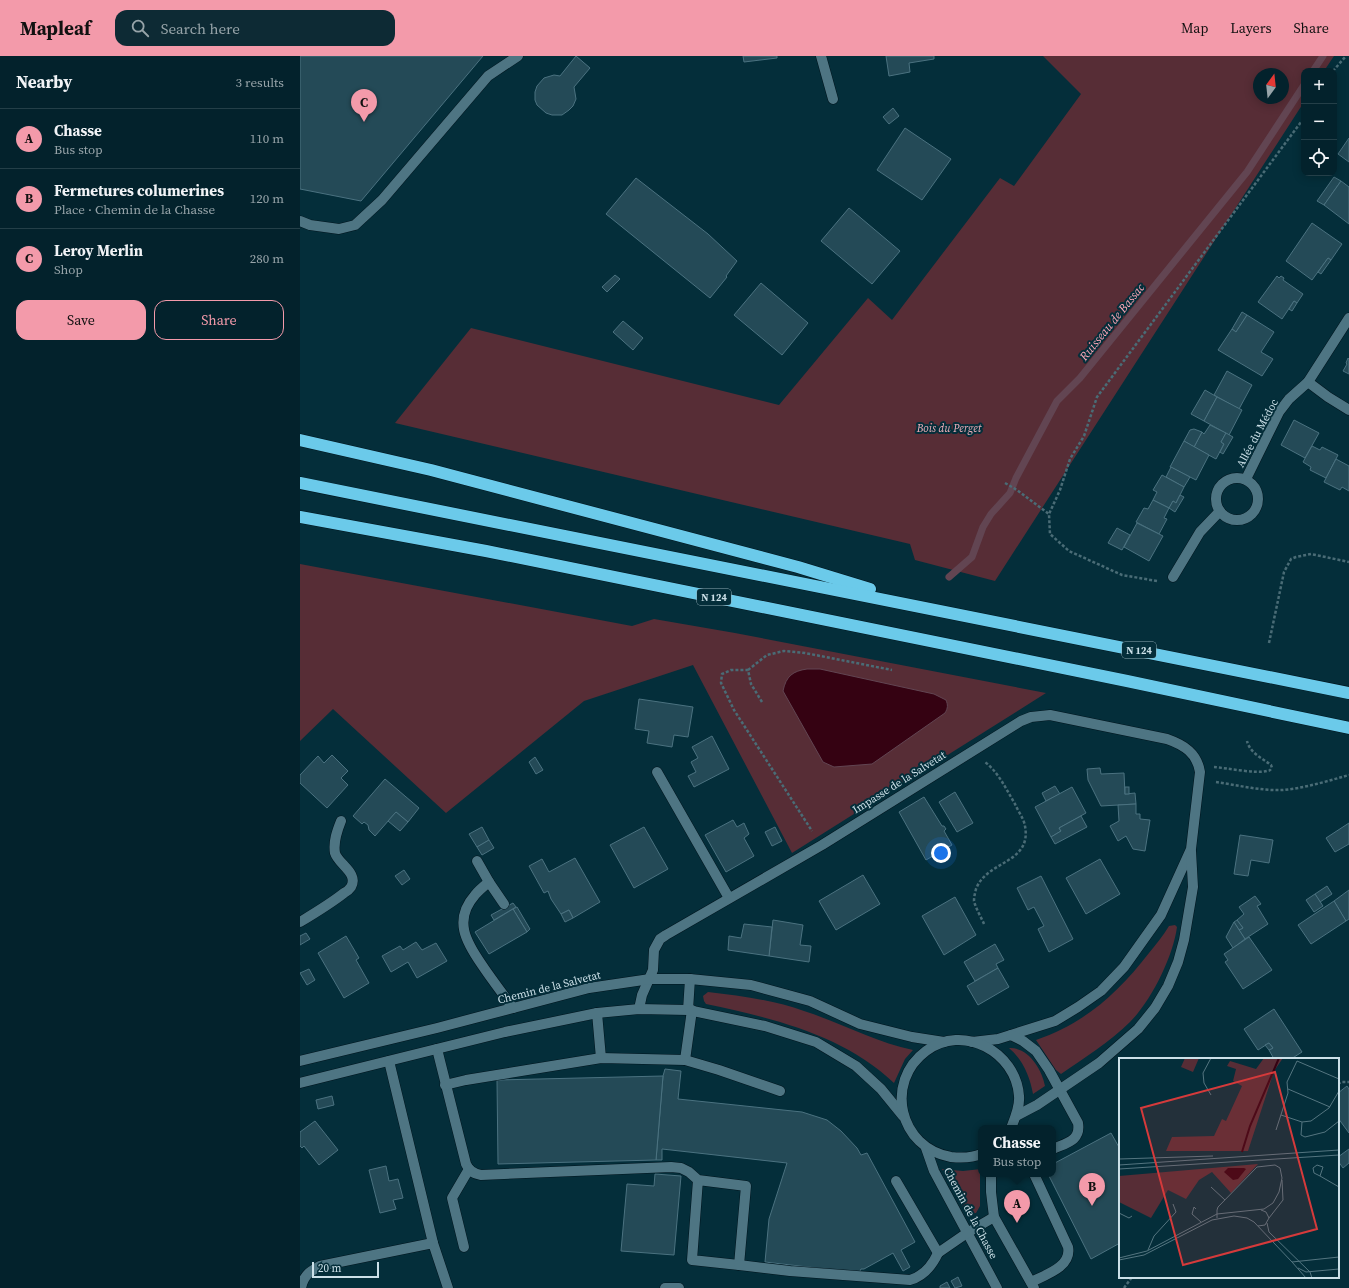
<!DOCTYPE html>
<meta charset="utf-8">
<style>
body{margin:0;font-family:"Source Serif 4",serif;background:#0d2a34;color:#f1f3f6}
.controls{position:absolute;right:12px;top:12px;display:grid;overflow:hidden;border-radius:8px;box-shadow:0 2px 10px #0003}
.controls button{width:36px;height:36px;display:grid;place-items:center;padding:0;border:0;border-bottom:1px solid #243f48;background:#03222c;color:#f1f3f6;font:20px sans-serif}
.compass{position:absolute;left:953px;top:12px;width:36px;height:36px;border-radius:50%;background:#03222c;box-shadow:0 2px 10px #0003;rotate:15deg}
.scale{position:absolute;left:12px;bottom:10px;width:67px;box-sizing:border-box;padding-left:4px;border:2px solid #cce0e8;border-top:0;font-size:11px;line-height:14px;white-space:nowrap;color:#cce0e8;-webkit-text-stroke:3px #042e3a;paint-order:stroke}
.you{position:absolute;left:641px;top:797px;width:14px;height:14px;margin:-10px;border:3px solid #fff;border-radius:50%;background:#1a73e8;box-shadow:0 0 0 6px #1a73e833}
.badge{display:grid;place-items:center;width:26px;height:26px;border-radius:50%;background:#f39aaa;color:#111;font-size:13px;font-weight:700}
.pin{position:absolute;translate:-50% -33px;filter:drop-shadow(0 1px 2px #0008)}
.pin::after{content:'';position:absolute;top:21px;width:14px;height:12px;background:inherit;clip-path:polygon(0 0,100% 0,50% 100%)}
.popup{position:absolute;left:678px;top:1069px;width:78px;height:52px;box-sizing:border-box;display:grid;place-content:center;border-radius:8px;background:#03222c;filter:drop-shadow(0 1px 3px #0005);font-size:13px;white-space:nowrap;color:#97a4a9}
.popup b{font-size:15px;color:#f1f3f6}
.popup::after{content:'';position:absolute;left:50%;top:100%;margin-left:-8px;border:8px solid transparent;border-top-color:#03222c}
.list{margin:0;padding:0;list-style:none}
h2{display:flex;justify-content:space-between;align-items:center;height:52px;margin:0;padding:0 16px;font-size:17px}
h2 small{font-size:13px;font-weight:400;color:#97a4a9}
.list li{display:grid;grid-template-columns:26px 1fr auto;gap:12px;align-items:center;box-sizing:border-box;height:60px;padding:0 16px;border-top:1px solid #243f48}
.list b{display:block;font-size:15px;white-space:nowrap}
.list p{margin:0;font-size:13px;white-space:nowrap;color:#97a4a9}
.list em{font-size:13px;font-style:normal;color:#97a4a9}
.actions{display:flex;gap:8px;padding:12px 16px}
.actions a{flex:1;padding:9px 0;border:1px solid #f39aaa;border-radius:12px;text-align:center;font-size:14px;color:#f39aaa}
.actions .main{background:#f39aaa;color:#111}
.icon{flex:none;width:22px;height:22px;fill:none;stroke:currentColor;stroke-width:2;stroke-linecap:round;stroke-linejoin:round}
.map{position:relative;flex:none;width:1049px;height:1232px;overflow:hidden}
header{display:flex;align-items:center;gap:24px;box-sizing:border-box;height:56px;padding:0 20px;background:#f39aaa;color:#111}
header strong{font-size:19px}
nav{display:flex;gap:22px;margin-inline-start:auto;font-size:14px}
.search{width:280px;height:36px;background:#0d2a34;display:flex;align-items:center;gap:10px;box-sizing:border-box;padding:0 14px;border-radius:12px;color:#97a4a9;font-size:15px}
main{display:flex}
aside{flex:1;background:#03222c}
.map>svg:first-child{display:block}
.green{fill:#572d36;fill-rule:evenodd}
.water{fill:#350212;stroke:#624552}
.lines{fill:none;stroke-linecap:round;stroke-linejoin:round}
.stream{stroke:#624552;stroke-width:7}
.building{fill:#244a57;stroke:#4b7280}
.minor-casing{stroke:#00151e;stroke-width:11}
.highway-casing{stroke:#00151e;stroke-width:13}
.path{stroke:#4a6c76;stroke-width:2.5;stroke-dasharray:3 2;stroke-linecap:butt}
.minor{stroke:#4e7583;stroke-width:10}
.highway{stroke:#6bcaea;stroke-width:12}
.labels{text-anchor:middle;stroke-width:4;stroke-linejoin:round;paint-order:stroke}
.shield{fill:#042e3a;stroke:#90abb4;stroke-width:1}
.shield-label{font-size:10px;font-weight:bold;fill:#cce0e8}
.park-label{font-size:11px;font-style:italic;fill:#f2b0bb;stroke:#042e3a}
.street-label{font-size:11px;fill:#cce0e8;stroke:#042e3a}
.water-label{font-size:12px;font-style:italic;fill:#fea7b7;stroke:#042e3a}
.inset-river{fill:none;stroke:#350212;stroke-width:2}
.inset-road{fill:none;stroke:#547580;stroke-width:1}
.view{fill:#d53a3b;fill-opacity:0.15;stroke:#d53a3b;stroke-width:2}
.inset-edge{fill:none;stroke:#cce0e8;stroke-width:2}
</style>
<header>
<strong>Mapleaf</strong>
<div class="search"><svg class="icon" aria-label="search" viewBox="0 0 24 24"><circle cx="10" cy="10" r="6"/><path d="M15 15l6 6"/></svg>Search here</div>
<nav><a>Map</a><a>Layers</a><a>Share</a></nav>
</header>
<main>
<aside>
<h2>Nearby<small>3 results</small></h2>
<ul class="list">
<li><span class="badge">A</span><div><b>Chasse</b><p>Bus stop</p></div><em>110 m</em></li>
<li><span class="badge">B</span><div><b>Fermetures columerines</b><p>Place · Chemin de la Chasse</p></div><em>120 m</em></li>
<li><span class="badge">C</span><div><b>Leroy Merlin</b><p>Shop</p></div><em>280 m</em></li>
</ul>
<div class="actions"><a class="main">Save</a><a>Share</a></div>
</aside>
<div class="map">
<svg width="1049" height="1232" viewBox="0 0 1049 1232">
<rect width="100%" height="100%" fill="#042e3a"/>
<g class="green">
<path d="M743 0H1034L1024 15H1004V46L695 525 615 504 610 488 95 367 171 272 479 349 568 242 592 264 700 122 714 130 781 38ZM959 18H983V42H959Z"/>
<polygon points="0,508 332,570 354,563 435,577 746,637 492,797 393,609 284,645 146,757 33,653 0,685"/>
<path d="M875 869 877 871C873 901 851 945 830 966 810 986 784 1002 761 1018L756 1014 736 984C785 967 817 938 849 897 856 888 863 880 869 870Z"/>
<path d="M408 936C441 940 474 944 504 955 541 967 575 986 613 994L605 1003 594 1027C544 979 472 962 406 948L404 945 403 940Z"/>
<path d="M709 992C728 991 742 1013 745 1030L733 1038C730 1021 723 1004 709 992Z"/>
<polygon points="642,1113 663,1115 681,1113 680,1118 680,1150 676,1157 669,1158 665,1155"/>
</g>
<path class="water" d="M507 613H520L634 638 646 644C648 649 648 652 645 657L572 708 534 711 523 706 483 635C486 620 493 615 507 613Z"/>
<g class="lines">
<g class="stream">
<polyline points="1013,15 1023,0"/>
<polyline points="649,521 672,501 683,471 691,458 710,437 716,422 757,345 780,322 947,116 1004,29"/>
</g>
</g>
<g class="building">
<polygon points="0,0 183,0 61,145 0,133"/>
<polygon points="276,0 290,12 274,31 276,43 273,50 269,54 262,59 252,59 246,57 237,49 235,44 235,36 237,30 244,22 254,19 260,20"/>
<polygon points="443,0 477,0 477,2 444,6"/>
<polygon points="586,0 634,0 634,3 609,7 610,16 589,20"/>
<polygon points="593,52 599,60 589,68 583,61"/>
<polygon points="605,72 651,103 622,144 577,114"/>
<polygon points="1049,82 1049,106 1038,98"/>
<polygon points="1034,121 1041,125 1024,149 1017,145"/>
<polygon points="336,122 408,178 437,205 426,220 427,221 410,242 306,158"/>
<polygon points="1041,125 1049,131 1049,168 1024,149"/>
<polygon points="549,152 600,195 572,228 521,185"/>
<polygon points="1012,167 1042,188 1031,204 1028,202 1012,224 986,205"/>
<polygon points="1028,202 1031,204 1021,218 1018,216"/>
<polygon points="315,219 320,223 307,236 302,231"/>
<polygon points="977,220 979,222 981,220 984,222 983,224 1003,238 997,247 994,245 982,263 958,246"/>
<polygon points="461,227 508,267 482,299 434,259"/>
<polygon points="994,245 997,247 992,255 989,253"/>
<polygon points="942,256 947,259 936,276 932,273"/>
<polygon points="947,259 974,276 961,296 973,303 962,320 918,294 932,273 936,276"/>
<polygon points="323,265 343,282 333,294 313,276"/>
<polygon points="1048,302 1049,303 1049,318 1043,315 1047,308 1046,307"/>
<polygon points="927,315 952,329 939,353 914,339"/>
<polygon points="905,334 917,341 904,365 891,358"/>
<polygon points="917,341 942,354 929,379 904,365"/>
<polygon points="994,364 1019,377 1005,402 981,389"/>
<polygon points="910,369 926,377 921,386 924,388 916,403 894,391 902,376 904,378"/>
<polygon points="894,373 902,376 894,391 884,385 890,374"/>
<polygon points="926,377 933,381 923,398 920,396 924,388 921,386"/>
<polygon points="884,385 909,399 896,424 870,411"/>
<polygon points="1012,390 1020,394 1022,391 1038,399 1026,422 1010,414 1011,411 1003,406"/>
<polygon points="1036,403 1049,410 1049,435 1042,431 1040,434 1024,426"/>
<polygon points="871,411 890,421 884,431 866,421"/>
<polygon points="862,419 884,431 876,447 873,445 869,452 853,444 857,436 853,434"/>
<polygon points="880,439 884,441 875,456 869,452 873,445 876,447"/>
<polygon points="853,444 869,452 864,462 867,463 859,478 836,466 844,452 848,453"/>
<polygon points="837,467 863,480 849,505 824,491"/>
<polygon points="817,472 830,479 822,494 808,487"/>
<polygon points="339,643 393,651 388,681 374,679 372,691 347,687 349,675 335,673"/>
<polygon points="412,680 429,713 394,731 388,720 396,716 391,706 398,702 392,691"/>
<polygon points="32,699 48,715 41,722 48,729 27,752 0,727 0,719 18,700 24,707"/>
<polygon points="235,701 243,714 236,718 229,706"/>
<polygon points="800,712 801,718 824,717 825,738 835,737 836,748 801,750 788,724 787,713"/>
<polygon points="85,723 119,752 108,766 96,756 75,780 69,774 68,769 64,766 62,768 53,760"/>
<polygon points="755,730 760,738 746,745 742,737"/>
<polygon points="772,731 786,757 759,772 761,775 751,781 735,751"/>
<rect x="825" y="731" width="4" height="7"/>
<polygon points="655,736 673,767 657,776 639,746"/>
<polygon points="624,741 642,770 644,770 646,773 644,775 652,789 626,804 599,756"/>
<polygon points="836,748 836,758 840,758 840,763 850,764 845,795 833,793 826,780 818,785 810,770 819,765 818,749"/>
<polygon points="96,756 108,766 100,775 88,765"/>
<polygon points="781,760 787,771 755,788 751,781 761,775 759,772"/>
<polygon points="433,764 437,771 444,767 449,778 444,782 454,800 426,816 405,779"/>
<polygon points="1049,767 1049,788 1035,796 1026,782"/>
<polygon points="182,771 189,784 177,791 169,778"/>
<polygon points="344,771 368,813 334,832 310,789"/>
<polygon points="475,771 482,785 472,790 465,776"/>
<polygon points="940,779 973,784 969,807 951,804 948,820 934,818"/>
<polygon points="189,784 194,792 182,799 177,791"/>
<polygon points="275,802 300,846 273,862 269,854 261,858 251,843 248,835 244,837 229,810 242,803 249,816"/>
<polygon points="800,803 820,838 786,858 766,822"/>
<polygon points="104,814 110,823 102,829 95,820"/>
<polygon points="563,819 580,848 536,874 519,845"/>
<polygon points="741,820 773,883 749,896 738,873 744,870 734,851 728,854 717,832"/>
<polygon points="1027,830 1032,838 1020,846 1015,838"/>
<polygon points="1049,834 1049,863 1046,865 1034,845"/>
<polygon points="1015,838 1023,850 1014,856 1006,844"/>
<polygon points="955,840 961,848 957,850 968,868 945,883 939,874 943,872 937,864 944,858 939,851"/>
<polygon points="655,841 676,879 644,899 622,860"/>
<polygon points="1034,845 1046,865 1011,888 998,869"/>
<polygon points="213,847 216,851 194,864 191,859"/>
<polygon points="217,851 230,873 227,876 213,853"/>
<polygon points="213,853 227,876 189,898 175,876"/>
<polygon points="269,854 273,862 265,866 261,858"/>
<polygon points="473,864 503,869 500,889 511,890 509,906 469,900"/>
<polygon points="937,864 943,872 939,874 934,866"/>
<polygon points="934,866 945,883 933,892 926,881"/>
<polygon points="444,868 472,871 469,900 428,894 429,880 441,882"/>
<polygon points="6,877 10,883 0,889 0,880"/>
<polygon points="46,880 59,902 56,904 69,927 44,942 18,897"/>
<polygon points="949,881 972,914 943,933 925,906 928,904 924,898"/>
<polygon points="116,886 122,894 136,887 147,905 117,922 108,906 91,916 82,900 100,890 103,894"/>
<polygon points="695,888 704,904 696,908 698,912 675,925 664,906"/>
<polygon points="698,912 709,931 678,949 667,930"/>
<polygon points="9,913 15,924 7,929 0,917"/>
<polygon points="974,953 1002,996 991,1003 974,1003 969,994 973,992 969,987 958,994 944,973"/>
<polygon points="969,987 973,992 969,994 965,989"/>
<polygon points="365,1013 381,1015 378,1043 502,1056 527,1064 541,1075 557,1092 561,1099 567,1097 615,1186 601,1194 610,1211 603,1215 593,1197 564,1213 561,1213 559,1217 465,1206 469,1163 487,1107 362,1093 362,1104 356,1104 363,1020"/>
<polygon points="363,1020 356,1104 198,1108 197,1024"/>
<polygon points="1047,1030 1049,1033 1049,1077 1038,1062 1038,1037"/>
<polygon points="32,1040 34,1049 18,1053 16,1044"/>
<polygon points="15,1065 38,1094 19,1109 4,1090 2,1092 0,1090 0,1076"/>
<polygon points="811,1077 820,1093 820,1187 791,1203 748,1118 753,1118 753,1108"/>
<polygon points="1049,1093 1049,1107 1043,1112 1038,1105 1038,1101"/>
<polygon points="86,1110 89,1125 98,1123 103,1142 93,1144 96,1153 80,1157 69,1114"/>
<polygon points="355,1118 381,1120 374,1199 321,1195 327,1128 354,1130"/>
<polygon points="658,1221 662,1230 655,1232 651,1225"/>
<polygon points="647,1226 650,1232 640,1232 640,1230"/>
</g>
<g class="lines">
<g class="minor-casing">
<g id="minor">
<polyline points="521,0 533,43"/>
<polyline points="0,165 10,169 39,173 55,169 82,144 188,20 218,0"/>
<polyline points="1008,326 1028,341 1049,354"/>
<circle cx="937" cy="443" r="21"/>
<polyline points="946,423 979,356 989,343 1008,326 1049,262"/>
<polyline points="873,521 900,476 920,455"/>
<polyline points="357,716 429,842"/>
<polyline points="177,805 189,826"/>
<path d="M204 848 189 826C184 830 179 834 175 839 153 864 166 886 182 909 192 924 203 938 213 952"/>
<path d="M0 866C15 857 30 848 44 837 46 836 49 834 51 831 59 817 38 808 35 797 33 786 37 775 41 765"/>
<path d="M339 953 342 939 353 914 354 894 360 883 366 879 522 789 721 665 731 661 750 659 867 683C884 689 897 697 900 716L891 793 861 859 824 911 801 935 778 951 755 965 698 983 672 986"/>
<polyline points="388,954 390,923"/>
<polyline points="392,954 385,1004 419,1014 480,1035"/>
<polyline points="297,957 301,1002"/>
<path d="M711 979 723 985 736 995 749 1014 778 1067C781 1085 766 1087 753 1093"/>
<path d="M137 993 166 1108C169 1115 174 1118 181 1119L371 1111 381 1112 389 1116 398 1124 446 1130 439 1209 392 1204 398 1124"/>
<polyline points="0,1005 137,972 289,932 350,923 390,923 451,929 510,945 560,968 612,981 644,986"/>
<polyline points="89,1005 133,1187"/>
<polyline points="0,1027 205,976 297,957 339,953 388,954 465,970 516,986 556,1010 581,1033 603,1060"/>
<polyline points="145,1029 166,1024 301,1002 385,1004"/>
<polyline points="716,1060 737,1049 799,1007 838,973 855,952 868,930 878,906 884,884 893,831 891,795"/>
<polyline points="626,1092 634,1115 697,1232"/>
<path d="M681 1098C672 1102 661 1102 651 1101 599 1092 584 1026 626 995 663 967 716 996 719 1040 720 1051 715 1062 711 1072"/>
<polyline points="691,1118 691,1136 694,1161 734,1232"/>
<polyline points="596,1125 638,1197 667,1177 694,1161"/>
<polyline points="164,1191 152,1142 169,1113"/>
<path d="M439 1209 490 1215 610 1224C624 1220 632 1210 638 1197"/>
<path d="M731 1226C745 1219 772 1211 768 1191L734 1118"/>
<path d="M1 1232C4 1219 9 1216 20 1210L133 1187 148 1232"/>
<polyline points="365,1232 379,1232"/>
</g>
</g>
<g class="highway-casing">
<g id="highway">
<polyline points="0,384 131,414 498,511 570,533"/>
<polyline points="0,427 1049,637"/>
<polyline points="0,461 186,495 827,625 1049,672"/>
</g>
</g>
<g class="path">
<polyline points="1033,15 1046,0"/>
<polyline points="705,427 717,434 749,458"/>
<polyline points="857,525 822,519 769,495 750,478 749,458 760,434 770,403 784,380 797,341 1004,62"/>
<polyline points="969,587 984,516 991,503 996,501 1011,498 1049,506"/>
<polyline points="448,614 467,599 484,595 505,597 592,614"/>
<polyline points="462,646 451,628 448,614 431,614 422,618 421,627 434,654 512,775"/>
<path d="M914 711C927 712 956 718 967 715 970 715 970 714 972 712L971 709C962 702 950 697 947 685"/>
<path d="M916 726C937 729 961 735 983 734 1005 732 1028 725 1049 719"/>
<path d="M684 868C681 861 676 853 674 845 674 841 675 837 676 833 687 804 732 808 725 770 724 763 718 755 715 748 706 733 699 717 685 706"/>
<polyline points="1038,1028 1041,1026 1049,1026"/>
<polyline points="824,1232 832,1221"/>
</g>
<use href="#minor" class="minor"/>
<use href="#highway" class="highway"/>
</g>
<g class="labels">
<g class="shield">
<rect x="397" y="533" width="34" height="16" rx="3"/>
<rect x="822" y="586" width="34" height="16" rx="3"/>
</g>
<g class="shield-label">
<text x="414" y="545">N 124</text>
<text x="839" y="598">N 124</text>
</g>
<g class="park-label">
<text x="649" y="376">Bois du Perget</text>
</g>
<g class="street-label">
<text transform="translate(957 377) rotate(-62)" y="4">Allée du Médoc</text>
<text transform="translate(599 726) rotate(-32)" y="4">Impasse de la Salvetat</text>
<text transform="translate(249 931) rotate(-14)" y="4">Chemin de la Salvetat</text>
<text transform="translate(671 1157) rotate(62)" y="4">Chemin de la Chasse</text>
</g>
<g class="water-label">
<text transform="translate(812 266) rotate(-51)" y="4">Ruisseau de Bassac</text>
</g>
</g>
<g transform="translate(819 1002)">
<rect width="220" height="220" fill="#042e3a"/>
<path d="M66 0H80L74 14 62 9ZM145 0H164L155 13 129 93H47L53 79 95 78 103 61 107 63 123 28 114 23 117 11 108 8 111 3 137 11ZM139 106 112 135 93 114 80 122 67 141 49 132 32 160 0 144V118Z" fill="#572d36"/>
<path d="M109 110H125L127 111 119 121 114 122 105 114Z" fill="#350212"/>
<path class="inset-river" d="M123 94 131 68 160 0"/>
<path class="inset-road" d="M169 31 211 49M92 37 85 25 84 15 92 0M162 57 183 64 192 63 210 50 220 33M183 64 182 77 186 79 206 74 220 63M157 72 169 35 168 24 178 3 220 21M0 101 94 98M0 107 220 92M0 111 220 97M201 118 204 109 198 107 194 110 195 115 201 118 220 129M92 129 106 142M77 151 75 149 73 156 82 164M0 155 10 160 13 158M150 160 164 142 163 122M148 165 150 174 191 214 193 220M139 168 146 167 150 160 147 154 142 152M29 192 35 178 57 154 54 146M0 200 28 193 98 156 145 151 154 145 160 134 163 120 161 110 156 107 138 109 99 149 98 152V160M0 202 25 197 93 162 115 158 128 160 135 164 173 204 220 199M173 204 187 220M179 210 187 214 220 211"/>
<path class="view" d="M156 14 198 171 64 207 22 50Z"/>
<rect width="220" height="220" class="inset-edge"/>
</g>
</svg>
<div class="controls">
<button>+</button>
<button>−</button>
<button><svg class="icon" aria-label="locate" viewBox="0 0 24 24"><circle cx="12" cy="12" r="6"/><path d="M12 2v4M12 18v4M2 12h4M18 12h4"/></svg></button>
</div>
<svg class="compass" viewBox="-18 -18 36 36"><path d="M0-13l5 13h-10z" fill="#e53935"/><path d="M0 13l5-13h-10z" fill="#97a4a9"/></svg>
<div class="scale">20 m</div>
<div class="you"></div>
<div class="pin badge" style="left:717px;top:1167px">A</div>
<div class="popup"><b>Chasse</b>Bus stop</div>
<div class="pin badge" style="left:792px;top:1150px">B</div>
<div class="pin badge" style="left:64px;top:66px">C</div>
</div>
</main>
